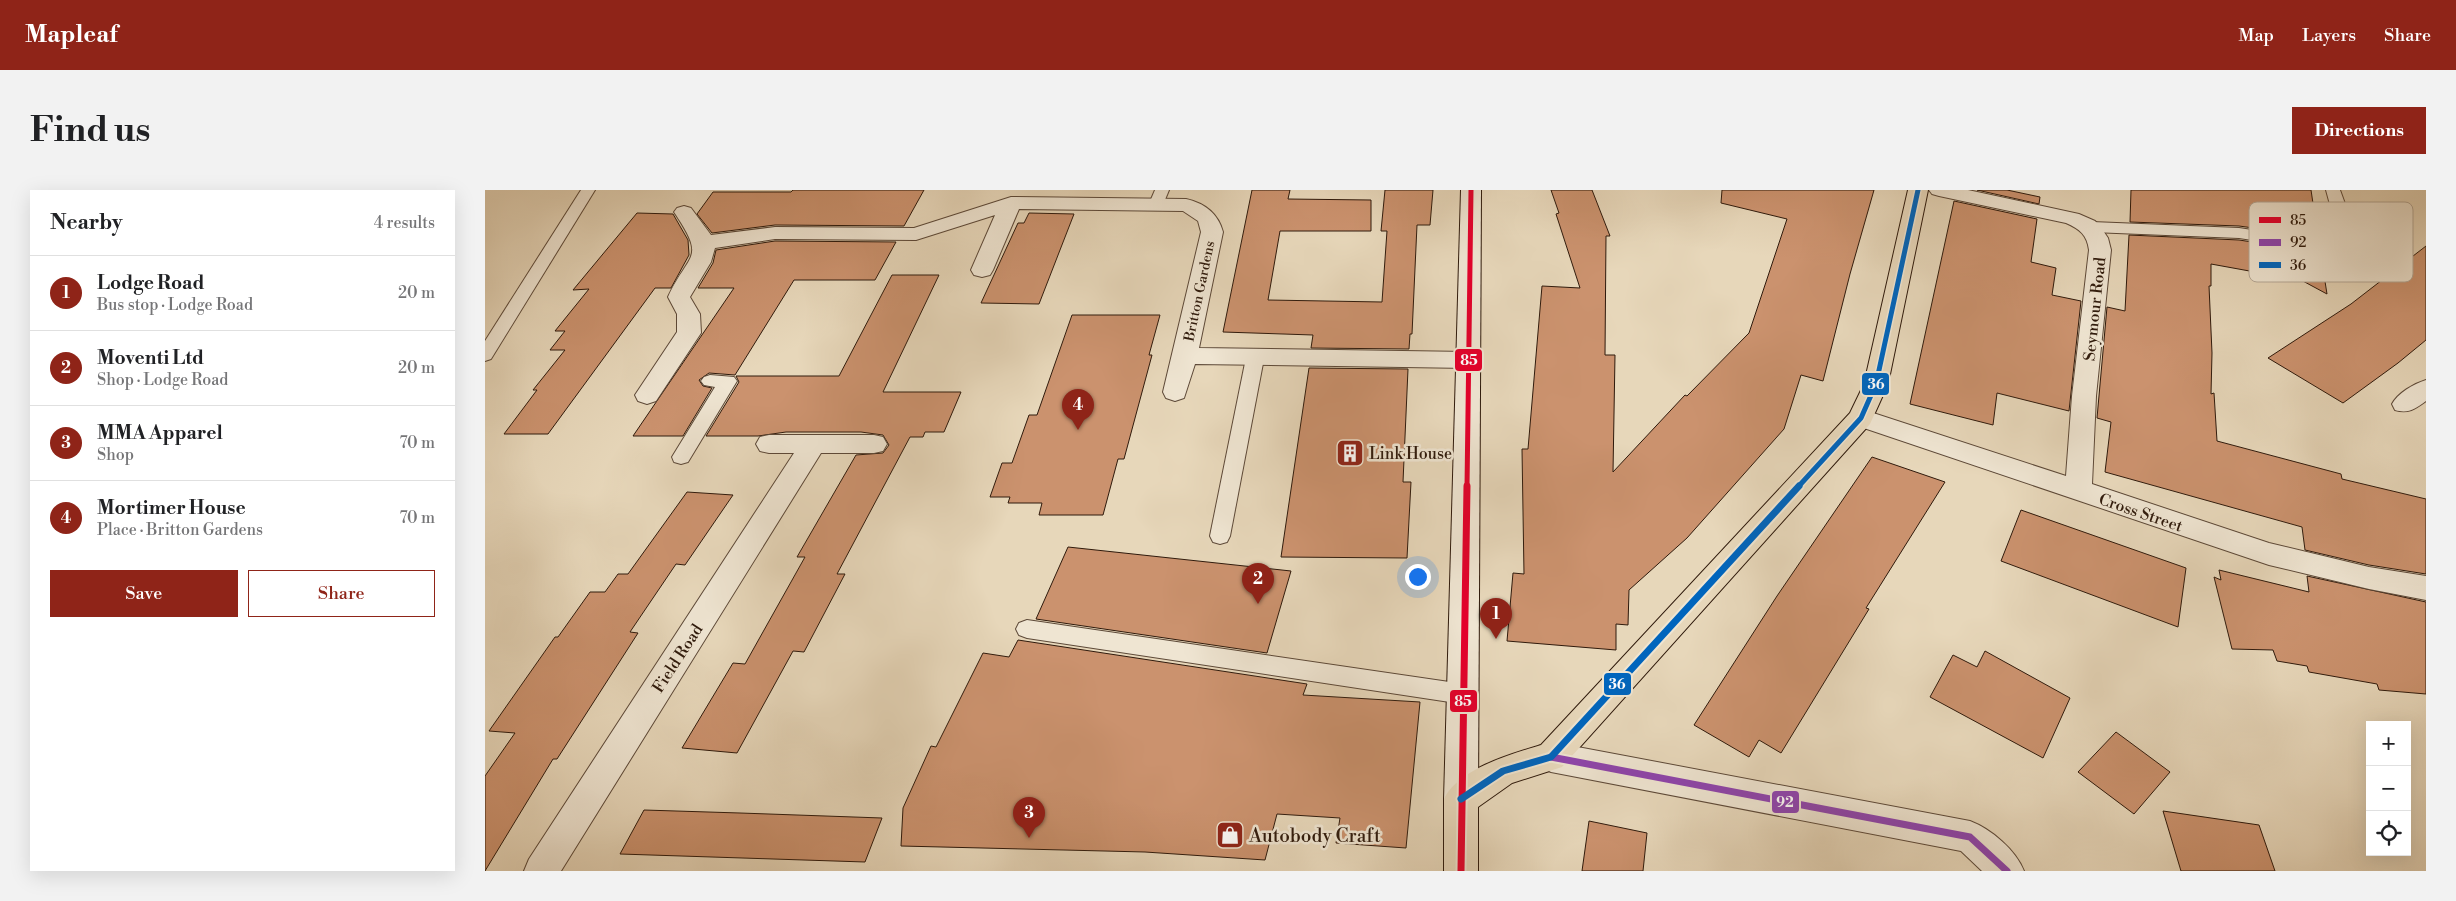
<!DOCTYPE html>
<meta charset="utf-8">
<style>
body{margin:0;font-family:"Libre Bodoni",serif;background:#f2f2f2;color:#202124}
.controls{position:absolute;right:15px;bottom:15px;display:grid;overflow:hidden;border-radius:0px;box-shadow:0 5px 20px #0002}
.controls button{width:45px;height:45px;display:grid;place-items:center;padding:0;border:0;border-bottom:1px solid #e0e0e0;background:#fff;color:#202124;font:25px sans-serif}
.you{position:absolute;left:932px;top:386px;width:18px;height:18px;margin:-12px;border:4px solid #fff;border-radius:50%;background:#1a73e8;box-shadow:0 0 0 8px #1a73e833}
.badge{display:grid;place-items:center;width:32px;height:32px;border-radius:50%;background:#8f2418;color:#fff;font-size:16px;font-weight:700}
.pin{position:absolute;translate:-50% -41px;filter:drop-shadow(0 1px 2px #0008)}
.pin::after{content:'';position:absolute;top:26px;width:18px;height:15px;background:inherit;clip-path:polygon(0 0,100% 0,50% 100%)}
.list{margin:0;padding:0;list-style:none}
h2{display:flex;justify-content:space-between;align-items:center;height:65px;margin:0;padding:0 20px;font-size:21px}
h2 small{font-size:16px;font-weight:400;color:#757577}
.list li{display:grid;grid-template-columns:32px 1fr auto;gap:15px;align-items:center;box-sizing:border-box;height:75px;padding:0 20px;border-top:1px solid #e0e0e0}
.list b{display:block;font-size:19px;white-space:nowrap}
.list p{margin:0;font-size:16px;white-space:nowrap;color:#757577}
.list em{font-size:16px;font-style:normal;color:#757577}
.actions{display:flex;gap:10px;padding:15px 20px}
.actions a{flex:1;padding:11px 0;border:1px solid #8f2418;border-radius:0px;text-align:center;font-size:18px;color:#8f2418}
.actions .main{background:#8f2418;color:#fff}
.icon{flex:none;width:28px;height:28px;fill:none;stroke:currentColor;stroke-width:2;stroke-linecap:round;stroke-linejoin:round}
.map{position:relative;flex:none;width:1941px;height:681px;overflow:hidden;border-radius:0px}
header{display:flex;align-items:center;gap:30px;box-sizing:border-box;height:70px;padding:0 25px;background:#8f2418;color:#fff}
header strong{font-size:24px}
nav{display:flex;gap:28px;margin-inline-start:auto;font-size:18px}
.intro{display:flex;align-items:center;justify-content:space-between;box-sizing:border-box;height:120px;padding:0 30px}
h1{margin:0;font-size:35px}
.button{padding:12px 22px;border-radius:0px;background:#8f2418;color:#fff;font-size:18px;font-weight:700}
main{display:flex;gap:30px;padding:0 30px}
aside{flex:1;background:#fff;border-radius:0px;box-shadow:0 5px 20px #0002}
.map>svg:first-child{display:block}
.building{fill:#cb926e;stroke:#2f1a0c}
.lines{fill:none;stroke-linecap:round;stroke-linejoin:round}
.service-casing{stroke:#5d4938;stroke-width:2}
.minor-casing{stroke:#5d4938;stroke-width:2}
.secondary-casing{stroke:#2f1a0c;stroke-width:2}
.primary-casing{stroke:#2f1a0c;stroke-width:2}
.service{fill:#efe5d2;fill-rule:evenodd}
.minor{fill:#efe5d2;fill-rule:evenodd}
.secondary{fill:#efe5d2;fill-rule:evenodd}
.primary{fill:#e7d7ba;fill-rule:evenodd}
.bus-1-far1-casing{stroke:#efe5d2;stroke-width:8}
.bus-1-casing{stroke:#efe5d2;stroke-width:11}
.bus-2-casing{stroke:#efe5d2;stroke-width:11}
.bus-3-far1-casing{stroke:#efe5d2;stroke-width:8}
.bus-3-casing{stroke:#efe5d2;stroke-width:11}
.bus-1-far1{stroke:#e4002b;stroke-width:5}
.bus-1{stroke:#e4002b;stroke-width:7}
.bus-2{stroke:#8e44ad;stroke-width:7}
.bus-3-far1{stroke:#0065bd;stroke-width:5}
.bus-3{stroke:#0065bd;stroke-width:7}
.labels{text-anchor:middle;stroke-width:5;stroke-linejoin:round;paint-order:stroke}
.far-street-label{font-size:14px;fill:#2f1a0c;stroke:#efe5d2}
.street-label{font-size:16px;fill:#2f1a0c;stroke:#efe5d2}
.poi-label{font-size:16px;fill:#2f1a0c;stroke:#efe5d2;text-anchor:start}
.near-poi-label{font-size:19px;fill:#2f1a0c;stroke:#efe5d2;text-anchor:start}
.key{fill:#efe5d2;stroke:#b5a897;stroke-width:1}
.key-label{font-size:14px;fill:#2f1a0c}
.line-badge{stroke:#efe5d2;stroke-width:2}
.badge-label{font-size:14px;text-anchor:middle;font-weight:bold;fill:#fff}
</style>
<header>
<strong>Mapleaf</strong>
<nav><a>Map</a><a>Layers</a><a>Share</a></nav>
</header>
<div class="intro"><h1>Find us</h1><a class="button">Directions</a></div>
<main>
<aside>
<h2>Nearby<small>4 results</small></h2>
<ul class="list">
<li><span class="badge">1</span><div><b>Lodge Road</b><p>Bus stop · Lodge Road</p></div><em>20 m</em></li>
<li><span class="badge">2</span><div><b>Moventi Ltd</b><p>Shop · Lodge Road</p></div><em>20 m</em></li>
<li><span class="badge">3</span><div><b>MMA Apparel</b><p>Shop</p></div><em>70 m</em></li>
<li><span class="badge">4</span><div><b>Mortimer House</b><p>Place · Britton Gardens</p></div><em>70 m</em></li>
</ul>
<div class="actions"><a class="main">Save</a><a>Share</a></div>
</aside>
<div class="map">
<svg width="1941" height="681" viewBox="0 0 1941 681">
<rect width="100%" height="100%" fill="#e7d7ba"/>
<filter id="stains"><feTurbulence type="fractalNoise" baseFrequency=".004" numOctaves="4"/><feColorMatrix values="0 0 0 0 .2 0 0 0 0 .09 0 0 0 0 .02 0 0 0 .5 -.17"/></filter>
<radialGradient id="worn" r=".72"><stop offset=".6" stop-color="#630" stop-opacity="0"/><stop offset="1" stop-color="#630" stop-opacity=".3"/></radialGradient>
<g class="building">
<polygon points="308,0 439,0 419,36 290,35 227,43 212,24 228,2 306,2"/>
<polygon points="767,0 805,0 803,9 886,10 886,41 795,41 783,110 897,112 902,41 896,41 900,0 948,0 945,35 932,35 927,144 925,144 924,159 826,158 828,145 738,142"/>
<polygon points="1066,0 1107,0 1125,46 1121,46 1120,165 1130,165 1128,282 1200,205 1202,206 1264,143 1302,29 1236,13 1237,0 1389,0 1365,84 1338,191 1316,185 1299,239 1202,348 1144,400 1143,435 1131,434 1131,460 1022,451 1028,383 1039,384 1037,259 1043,259 1057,96 1095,98 1071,24 1074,23"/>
<polygon points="1492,0 1522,0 1555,7 1554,14"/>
<polygon points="1646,0 1826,0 1833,47 1754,36 1645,32"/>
<polygon points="1469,11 1552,29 1546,72 1571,78 1567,105 1596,111 1584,221 1512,203 1508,235 1425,214"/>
<polygon points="152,23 188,24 203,50 204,65 186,98 170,98 63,244 19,244 52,200 48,200 80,160 65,160 80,141 70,141 104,99 88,100"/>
<polygon points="544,23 589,24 554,114 496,113 533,33 539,33"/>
<polygon points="1644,45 1754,50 1827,61 1835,60 1842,104 1803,83 1792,86 1726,74 1726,96 1724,96 1727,163 1726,204 1729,203 1732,251 1856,284 1857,289 1941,309 1941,384 1884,375 1820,360 1817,337 1620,282 1626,232 1612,228 1622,117 1640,121"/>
<polygon points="290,51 411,52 390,90 309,90 250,185 224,183 214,190 218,196 227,198 198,246 148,246 249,98 213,98 228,73 231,60"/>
<polygon points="1941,56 1941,150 1913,173 1858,213 1783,168 1866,114"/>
<polygon points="407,85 454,85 398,202 476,202 459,242 440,242 438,247 425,247 352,384 360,384 319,462 308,461 252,563 197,558 248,473 260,474 320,367 312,367 371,265 398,263 404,255 398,245 376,242 301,242 273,246 221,246 254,192 251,186 354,186"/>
<polygon points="587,125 675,125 664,165 667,165 639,269 633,269 618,325 554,325 557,313 523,313 525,307 505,307 517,273 527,273 544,225 552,225"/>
<polygon points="824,178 923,179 918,292 926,292 922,368 796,367"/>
<polygon points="1387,267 1460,292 1381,418 1384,419 1296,563 1274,550 1264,567 1209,535 1292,406"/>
<polygon points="202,302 248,305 200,375 191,374 145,442 153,443 72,569 68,569 0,681 0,586 30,543 4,541 70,447 73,447 105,402 120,402 133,384 143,384"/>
<polygon points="1536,320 1701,378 1693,437 1516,371"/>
<polygon points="583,357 806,381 782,463 551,429"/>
<polygon points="1734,380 1824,402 1822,386 1941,412 1941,504 1894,500 1892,494 1824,482 1822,476 1792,471 1788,460 1747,459 1729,387 1736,390"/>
<polygon points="533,450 822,494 818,505 935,512 921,658 851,653 855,628 792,624 780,670 660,662 416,656 418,618 446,556 451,557 498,463 524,467"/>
<polygon points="1500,461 1585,508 1558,568 1445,507 1468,465 1492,477"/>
<polygon points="1631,542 1685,582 1649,624 1593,582"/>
<polygon points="159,620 255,623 397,628 380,672 135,664"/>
<polygon points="1678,621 1774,635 1790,681 1696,681"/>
<polygon points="1104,631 1162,643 1158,681 1097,681"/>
</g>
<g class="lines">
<g class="service-casing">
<g id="service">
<polygon points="96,0 110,0 6,169 0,171 0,151"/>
<polygon points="670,0 684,0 677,17 667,17 664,14"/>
<polygon points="1841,0 1855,0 1863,22 1864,41 1853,55 1827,59 1754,48 1607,42 1599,37 1607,32 1754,38 1827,49 1842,48 1848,40 1847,22"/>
<polygon points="770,162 776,164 779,168 745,346 742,352 735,354 728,352 725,346 761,168 764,164"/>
<polygon points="225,185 249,187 252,191 203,272 196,274 189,272 187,267 230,197 219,195 216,191 219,187"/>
<polygon points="542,430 978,494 986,497 989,504 986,511 978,514 542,448 534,445 531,439 534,433"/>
</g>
</g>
<g class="minor-casing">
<g id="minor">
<path d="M1444 0H1483L1594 24 1610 31 1617 39 1623 48 1626 60 1611 206 1607 294 1784 353 1884 377 1941 386V410L1884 399 1784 375 1367 234 1363 228 1367 222 1376 219 1581 286 1587 206 1604 60C1602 45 1595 39 1581 33L1454 6 1447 4Z"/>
<path d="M526 7 701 9C719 13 733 23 738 42L714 158 984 162 992 164 996 170 992 176 984 178 710 174 699 208 690 211 681 208 678 202 716 42 713 31 698 21 534 19 508 80 505 85 497 87 489 85 486 80 510 25 431 50 290 49 230 58 226 72 205 107 215 124 216 143 171 211 162 214 153 211 150 205 192 142V124L183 107C204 61 222 71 189 22L192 18 199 16 206 18 226 45 290 37 429 38Z"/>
<path d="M1941 190V211C1930 219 1923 224 1910 220L1907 214C1913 203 1928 194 1941 190Z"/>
<polygon points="284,245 389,245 398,247 402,254 398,261 389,263 336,263 76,681 39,681 44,669 309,263 284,263 275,261 271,254 275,247"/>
<path d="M1066 552 1485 631C1506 639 1531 660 1539 681H1497L1476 661 1066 582 1055 577 1050 567 1055 557Z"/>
</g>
</g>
<g class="secondary-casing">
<polygon id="secondary" points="976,0 996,0 993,609 988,620 976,624 964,620 959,609"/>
</g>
<g class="primary-casing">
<path id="primary" d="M1423 0H1443L1403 194 1385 234 1077 577 1027 593 993 617V681H959V609C973 579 1026 564 1056 555L1365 223 1379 194Z"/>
</g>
<use href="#service" class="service"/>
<use href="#minor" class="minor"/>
<use href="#secondary" class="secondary"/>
<use href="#primary" class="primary"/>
<g class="bus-1-far1-casing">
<polyline id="bus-1-far1" points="982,297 986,0"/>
</g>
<g class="bus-1-casing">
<polyline id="bus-1" points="976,681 982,296"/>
</g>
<g class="bus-2-casing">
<polyline id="bus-2" points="1066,567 1485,647 1522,681"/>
</g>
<g class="bus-3-far1-casing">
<polyline id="bus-3-far1" points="1313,297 1376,228 1391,194 1433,0"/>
</g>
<g class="bus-3-casing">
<polyline id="bus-3" points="976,609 1018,581 1066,567 1314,296"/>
</g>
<use href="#bus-1-far1" class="bus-1-far1"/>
<use href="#bus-1" class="bus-1"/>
<use href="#bus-2" class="bus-2"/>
<use href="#bus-3-far1" class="bus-3-far1"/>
<use href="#bus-3" class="bus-3"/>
</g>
<defs>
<g id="building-square" transform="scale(1.4375)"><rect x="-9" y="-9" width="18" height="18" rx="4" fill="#8f2418" stroke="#efe5d2"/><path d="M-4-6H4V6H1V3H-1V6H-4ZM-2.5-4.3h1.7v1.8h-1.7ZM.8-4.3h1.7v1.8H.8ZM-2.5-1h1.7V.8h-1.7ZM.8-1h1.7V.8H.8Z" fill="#fff"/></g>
<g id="shop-square" transform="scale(1.4375)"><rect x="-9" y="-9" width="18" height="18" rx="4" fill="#8f2418" stroke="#efe5d2"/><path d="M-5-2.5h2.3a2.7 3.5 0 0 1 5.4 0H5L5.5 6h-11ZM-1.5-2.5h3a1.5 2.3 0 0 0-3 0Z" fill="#fff"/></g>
</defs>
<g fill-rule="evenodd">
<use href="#building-square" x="865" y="263"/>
<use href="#shop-square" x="745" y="645"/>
</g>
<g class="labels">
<g class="far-street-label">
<text transform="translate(714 101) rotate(-78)" y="5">Britton Gardens</text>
</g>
<g class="street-label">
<text transform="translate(1609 119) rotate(-84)" y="6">Seymour Road</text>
<text transform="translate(1656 322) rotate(19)" y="6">Cross Street</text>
<text transform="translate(192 468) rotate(-57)" y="6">Field Road</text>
</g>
<g class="poi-label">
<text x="884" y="269">Link House</text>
</g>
<g class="near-poi-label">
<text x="764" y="652">Autobody Craft</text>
</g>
</g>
<rect x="1764" y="12" width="164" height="80" rx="8" class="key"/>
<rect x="1774" y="27" width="22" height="6" fill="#e4002b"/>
<rect x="1774" y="49" width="22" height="7" fill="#8e44ad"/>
<rect x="1774" y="72" width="22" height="6" fill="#0065bd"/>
<g class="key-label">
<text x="1805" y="35">85</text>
<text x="1805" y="57">92</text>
<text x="1805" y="80">36</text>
</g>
<g class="line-badge">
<rect x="969" y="158" width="29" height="24" rx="5" fill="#e4002b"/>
<rect x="1376" y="182" width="29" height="24" rx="5" fill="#0065bd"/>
<rect x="1118" y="482" width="29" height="24" rx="5" fill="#0065bd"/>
<rect x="964" y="499" width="29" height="24" rx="5" fill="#e4002b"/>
<rect x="1286" y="600" width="29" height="24" rx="5" fill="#8e44ad"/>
</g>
<g class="badge-label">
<text x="984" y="175">85</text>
<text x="1391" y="199">36</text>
<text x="1132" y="499">36</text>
<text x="978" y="516">85</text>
<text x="1300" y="617">92</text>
</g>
<rect width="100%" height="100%" filter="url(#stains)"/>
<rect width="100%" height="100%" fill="url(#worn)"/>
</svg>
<div class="controls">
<button>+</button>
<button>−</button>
<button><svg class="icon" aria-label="locate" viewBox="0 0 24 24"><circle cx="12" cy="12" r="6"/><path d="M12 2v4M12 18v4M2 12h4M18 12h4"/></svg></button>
</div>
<div class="you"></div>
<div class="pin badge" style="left:1011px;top:449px">1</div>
<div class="pin badge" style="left:773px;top:414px">2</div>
<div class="pin badge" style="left:544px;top:648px">3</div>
<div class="pin badge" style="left:593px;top:240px">4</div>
</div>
</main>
